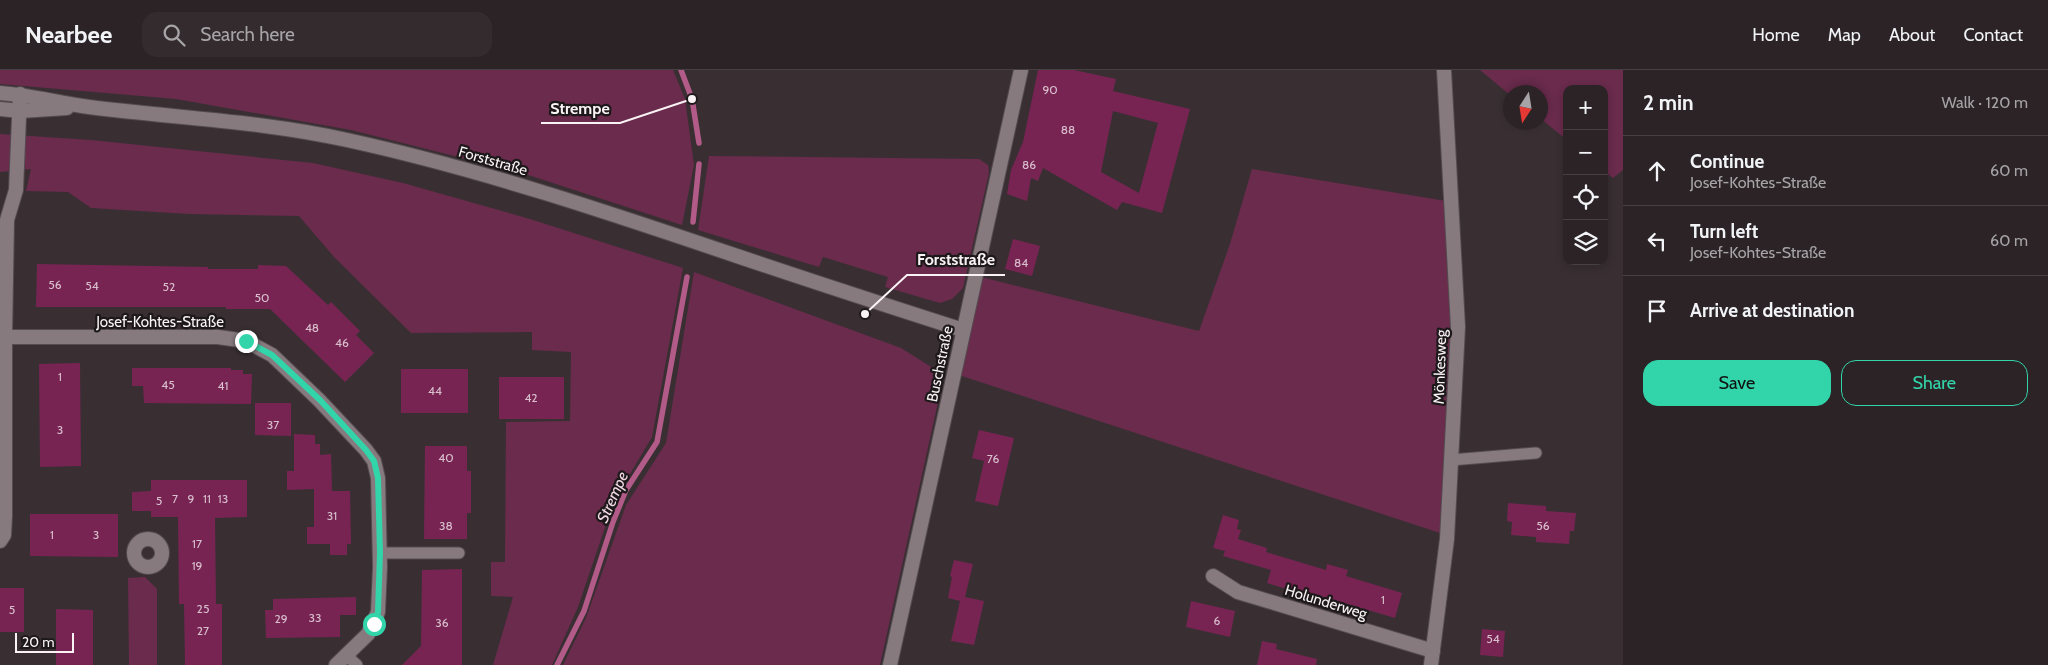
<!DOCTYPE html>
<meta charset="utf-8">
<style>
body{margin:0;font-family:Cabin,sans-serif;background:#332b2e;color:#f1f3f6}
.controls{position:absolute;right:15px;top:15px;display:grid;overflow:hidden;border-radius:10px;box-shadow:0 2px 8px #0003}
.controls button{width:45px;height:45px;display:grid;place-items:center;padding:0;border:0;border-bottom:1px solid #474043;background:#2b2326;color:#f1f3f6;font:25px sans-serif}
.compass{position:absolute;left:1503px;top:15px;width:45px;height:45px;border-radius:50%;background:#2b2326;box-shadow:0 2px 8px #0003;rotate:192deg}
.scale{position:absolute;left:15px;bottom:12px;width:59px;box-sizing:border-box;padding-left:5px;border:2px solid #faf3f6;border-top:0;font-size:14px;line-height:18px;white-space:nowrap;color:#faf3f6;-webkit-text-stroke:4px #1d181a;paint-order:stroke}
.stop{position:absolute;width:15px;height:15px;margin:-11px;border:4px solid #32d4a9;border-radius:50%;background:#fff}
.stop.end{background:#32d4a9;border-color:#fff;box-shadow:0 1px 5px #0008}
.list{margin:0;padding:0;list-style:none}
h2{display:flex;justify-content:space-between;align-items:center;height:65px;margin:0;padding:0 20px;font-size:21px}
h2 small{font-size:16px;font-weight:400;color:#a6a4a7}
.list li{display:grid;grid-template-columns:32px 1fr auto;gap:15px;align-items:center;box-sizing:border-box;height:70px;padding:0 20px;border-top:1px solid #474043}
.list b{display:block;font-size:19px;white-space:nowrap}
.list p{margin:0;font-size:16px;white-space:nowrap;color:#a6a4a7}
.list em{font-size:16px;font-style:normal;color:#a6a4a7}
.actions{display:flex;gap:10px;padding:15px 20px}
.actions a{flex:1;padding:11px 0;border:1px solid #32d4a9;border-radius:15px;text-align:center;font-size:18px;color:#32d4a9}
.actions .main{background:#32d4a9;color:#111}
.icon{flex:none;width:28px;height:28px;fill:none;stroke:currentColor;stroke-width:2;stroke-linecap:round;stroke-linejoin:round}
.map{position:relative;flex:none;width:1623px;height:595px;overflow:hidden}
header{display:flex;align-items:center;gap:30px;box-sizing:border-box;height:70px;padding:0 25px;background:#2b2326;border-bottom:1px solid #474043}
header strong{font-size:24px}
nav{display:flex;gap:28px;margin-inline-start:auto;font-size:18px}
.search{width:350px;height:45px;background:#332b2e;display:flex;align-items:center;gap:12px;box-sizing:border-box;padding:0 18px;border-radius:15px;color:#a6a4a7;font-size:19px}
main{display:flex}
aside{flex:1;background:#2b2326}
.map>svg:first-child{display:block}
.green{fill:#6a2b4c}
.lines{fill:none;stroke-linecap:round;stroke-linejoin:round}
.stream{stroke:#b35b88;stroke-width:5.5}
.building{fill:#772453;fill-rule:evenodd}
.service-casing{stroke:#544c50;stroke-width:13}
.minor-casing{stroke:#544c50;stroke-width:16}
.service{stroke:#877a7f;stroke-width:11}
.minor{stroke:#877a7f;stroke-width:14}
.route{stroke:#32d4a9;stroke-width:6}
.labels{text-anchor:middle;stroke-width:4.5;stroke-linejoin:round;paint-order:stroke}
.number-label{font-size:12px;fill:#d9bfcd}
.street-label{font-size:15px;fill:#faf3f6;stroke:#1d181a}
.water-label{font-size:16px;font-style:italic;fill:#f1d8e3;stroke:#1d181a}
.leader{fill:none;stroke:#faf3f6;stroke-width:2}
.callout-dot{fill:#faf3f6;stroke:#1d181a;stroke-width:2}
.callout-label{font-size:16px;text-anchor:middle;font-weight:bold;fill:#faf3f6;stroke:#1d181a;stroke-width:4.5;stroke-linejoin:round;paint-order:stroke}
</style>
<header>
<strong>Nearbee</strong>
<div class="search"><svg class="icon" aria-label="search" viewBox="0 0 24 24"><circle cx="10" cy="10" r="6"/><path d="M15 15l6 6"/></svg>Search here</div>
<nav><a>Home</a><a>Map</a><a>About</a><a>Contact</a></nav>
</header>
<main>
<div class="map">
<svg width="1623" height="595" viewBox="0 0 1623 595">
<rect width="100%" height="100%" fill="#392f33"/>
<g class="green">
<polygon points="0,0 673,0 685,29 694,95 682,155 522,103 351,60 176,29 0,14"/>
<polygon points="1480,0 1623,0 1623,100 1613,108 1604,101 1604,19 1567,19 1567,70 1541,49 1540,22 1510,22 1510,25"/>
<polygon points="0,64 91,70 313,93 403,113 530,149 683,198 652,367 614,431 578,537 552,595 493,595 513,527 491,526 491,492 505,492 506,352 570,351 571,282 532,280 532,262 411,263 334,187 299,146 189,144 91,138 68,122 26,121 31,99 0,102"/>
<polygon points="709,86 979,89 988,95 989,103 963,218 952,229 940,233 885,217 888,207 823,187 819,197 698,160"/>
<polygon points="1252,99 1446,131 1457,268 1443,464 959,305 981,207 1199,261 1230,174"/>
<polygon points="694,202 901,278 944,305 880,595 563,595 586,548 626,435 666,373"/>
<polygon points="145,507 157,519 157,595 129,595 128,508"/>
</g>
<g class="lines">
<g class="stream">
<polyline points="681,0 692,29 699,73"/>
<polyline points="693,152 699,94"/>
<polyline points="557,595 584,541 613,452 626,420 657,372 687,207"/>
</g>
</g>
<g class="building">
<path d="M1038 0H1074L1116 9 1113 21 1190 39 1162 143 1122 132 1117 140 1043 98 1038 111 1031 108 1027 131 1007 124 1011 100 1023 72ZM1113 41 1158 53 1139 123 1101 102Z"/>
<polygon points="1013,169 1040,176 1032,206 1005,199"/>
<polygon points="37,194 208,197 208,199 258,199 258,195 286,196 328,235 331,232 360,261 356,265 374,283 345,312 270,239 226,239 226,237 36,237"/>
<polygon points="80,293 81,396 40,397 39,294"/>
<polygon points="132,298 231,298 231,300 243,300 243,304 252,304 251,334 144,333 143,316 132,316"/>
<rect x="401" y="299" width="67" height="44"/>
<rect x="499" y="307" width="65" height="42"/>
<polygon points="255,333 291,333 291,366 255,365"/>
<polygon points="979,360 1014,368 998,436 975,431 984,391 972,388"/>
<polygon points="294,364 315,365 315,374 320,374 320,385 331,384 332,421 350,421 351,474 347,474 347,485 330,485 330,474 307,474 307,457 314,457 314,419 287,420 287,401 294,401"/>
<polygon points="425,376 467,376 467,401 471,401 471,443 467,443 467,469 424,469"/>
<polygon points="151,410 247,410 247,447 215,448 216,534 222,534 222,595 185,595 184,534 179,534 178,447 151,447 151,441 132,441 132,422 151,421"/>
<polygon points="1508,433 1546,436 1546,441 1576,443 1574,461 1570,461 1569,474 1536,472 1536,467 1511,465 1512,452 1507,451"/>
<polygon points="30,444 118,444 118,487 30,486"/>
<polygon points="1223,445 1239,450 1237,459 1241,460 1238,469 1267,478 1266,482 1326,500 1327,494 1348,500 1346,506 1402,523 1395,548 1307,522 1307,525 1267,513 1271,500 1223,486 1225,481 1213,478"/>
<polygon points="954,490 973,494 965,527 984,531 974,575 951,571 960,531 948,528 952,507 950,506"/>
<polygon points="462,499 462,595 402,595 421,576 422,500"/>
<rect x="0" y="518" width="24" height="44"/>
<polygon points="356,527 356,545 340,545 340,567 266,568 265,540 273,540 273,529"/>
<polygon points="1191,531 1235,541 1230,567 1186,557"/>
<polygon points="56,539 93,540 93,595 56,595"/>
<polygon points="1482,559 1505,561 1503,587 1480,585"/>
<polygon points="1262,571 1277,574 1276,579 1317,589 1316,595 1257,595"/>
</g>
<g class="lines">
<g class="service-casing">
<g id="service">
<polyline points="1451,390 1536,383"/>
<polyline points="380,483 459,483"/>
<polyline points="346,585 357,595"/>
</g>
</g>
<g class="minor-casing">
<g id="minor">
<path d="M0 23C30 25 59 33 89 37 175 48 262 51 347 70 480 99 610 143 740 187 814 212 888 236 963 260"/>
<polyline points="20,24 16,120 7,150 5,267 218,267 246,271 272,285 319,330 366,380 374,391 378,408 380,497 378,542 368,564 336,595"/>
<polyline points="0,39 20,41 67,38"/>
<polyline points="0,267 5,267 5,446 4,465 0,471"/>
<circle cx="148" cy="483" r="14"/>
<polyline points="1213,506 1238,522 1433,581"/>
<polyline points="890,595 1021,0"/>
<polyline points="1431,595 1447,469 1458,257 1444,0"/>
</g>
</g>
<use href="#service" class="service"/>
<use href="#minor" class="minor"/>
</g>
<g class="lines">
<polyline class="route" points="246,271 272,285 320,330 366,380 374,391 378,408 380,483 378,542 374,554"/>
</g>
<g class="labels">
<g class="number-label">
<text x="1050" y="24">90</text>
<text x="1068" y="64">88</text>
<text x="1029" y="99">86</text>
<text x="1021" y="197">84</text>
<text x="55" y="219">56</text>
<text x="92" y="220">54</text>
<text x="169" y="221">52</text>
<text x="262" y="232">50</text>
<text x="312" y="262">48</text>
<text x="342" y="277">46</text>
<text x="60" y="311">1</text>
<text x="168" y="319">45</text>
<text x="223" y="320">41</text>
<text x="435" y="325">44</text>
<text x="531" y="332">42</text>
<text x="273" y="359">37</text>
<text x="60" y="364">3</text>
<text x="446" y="392">40</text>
<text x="993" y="393">76</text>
<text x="175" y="433">7</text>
<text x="191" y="433">9</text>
<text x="207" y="433">11</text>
<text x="223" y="433">13</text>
<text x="159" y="435">5</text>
<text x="332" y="450">31</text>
<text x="446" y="460">38</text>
<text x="1543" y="460">56</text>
<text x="52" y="469">1</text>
<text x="96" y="469">3</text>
<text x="197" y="478">17</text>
<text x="197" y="500">19</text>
<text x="1383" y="534">1</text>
<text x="203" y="543">25</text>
<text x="12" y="544">5</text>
<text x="315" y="552">33</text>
<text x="281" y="553">29</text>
<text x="1217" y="555">6</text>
<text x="442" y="557">36</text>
<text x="203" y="565">27</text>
<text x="1493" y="573">54</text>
</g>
<g class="street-label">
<text transform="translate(493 91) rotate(16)" y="5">Forststraße</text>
<text x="160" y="257">Josef-Kohtes-Straße</text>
<text transform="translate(940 294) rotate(-78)" y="5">Buschstraße</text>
<text transform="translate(1440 297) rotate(-88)" y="5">Mönkesweg</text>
<text transform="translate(1326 532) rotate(17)" y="5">Holunderweg</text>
</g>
<g class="water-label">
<text transform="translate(612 427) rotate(-66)" y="6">Strempe</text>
</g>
</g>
<path class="leader" d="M692 29L620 53H541M865 244L907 205H1005"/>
<g class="callout-dot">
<circle cx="692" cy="29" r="5"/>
<circle cx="865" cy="244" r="5"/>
</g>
<g class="callout-label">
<text x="580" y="44">Strempe</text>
<text x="956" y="195">Forststraße</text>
</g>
</svg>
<div class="controls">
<button>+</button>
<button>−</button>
<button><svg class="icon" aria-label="locate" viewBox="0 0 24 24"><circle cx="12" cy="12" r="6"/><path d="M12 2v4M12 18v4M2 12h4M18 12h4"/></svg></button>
<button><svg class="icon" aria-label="layers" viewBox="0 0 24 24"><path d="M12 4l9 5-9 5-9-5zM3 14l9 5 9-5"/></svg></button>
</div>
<svg class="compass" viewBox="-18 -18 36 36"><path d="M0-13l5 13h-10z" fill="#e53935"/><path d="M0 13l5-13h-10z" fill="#a6a4a7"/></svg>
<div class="scale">20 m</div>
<div class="stop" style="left:374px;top:554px"></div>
<div class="stop end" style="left:246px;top:271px"></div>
</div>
<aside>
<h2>2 min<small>Walk · 120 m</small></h2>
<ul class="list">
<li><svg class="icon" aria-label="ahead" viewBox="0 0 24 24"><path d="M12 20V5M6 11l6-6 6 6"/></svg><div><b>Continue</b><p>Josef-Kohtes-Straße</p></div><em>60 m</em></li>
<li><svg class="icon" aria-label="left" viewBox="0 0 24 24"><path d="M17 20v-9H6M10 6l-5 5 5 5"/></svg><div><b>Turn left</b><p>Josef-Kohtes-Straße</p></div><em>60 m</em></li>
<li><svg class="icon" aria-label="arrive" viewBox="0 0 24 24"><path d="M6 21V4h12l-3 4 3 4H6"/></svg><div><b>Arrive at destination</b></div></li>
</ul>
<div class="actions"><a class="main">Save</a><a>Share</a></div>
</aside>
</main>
